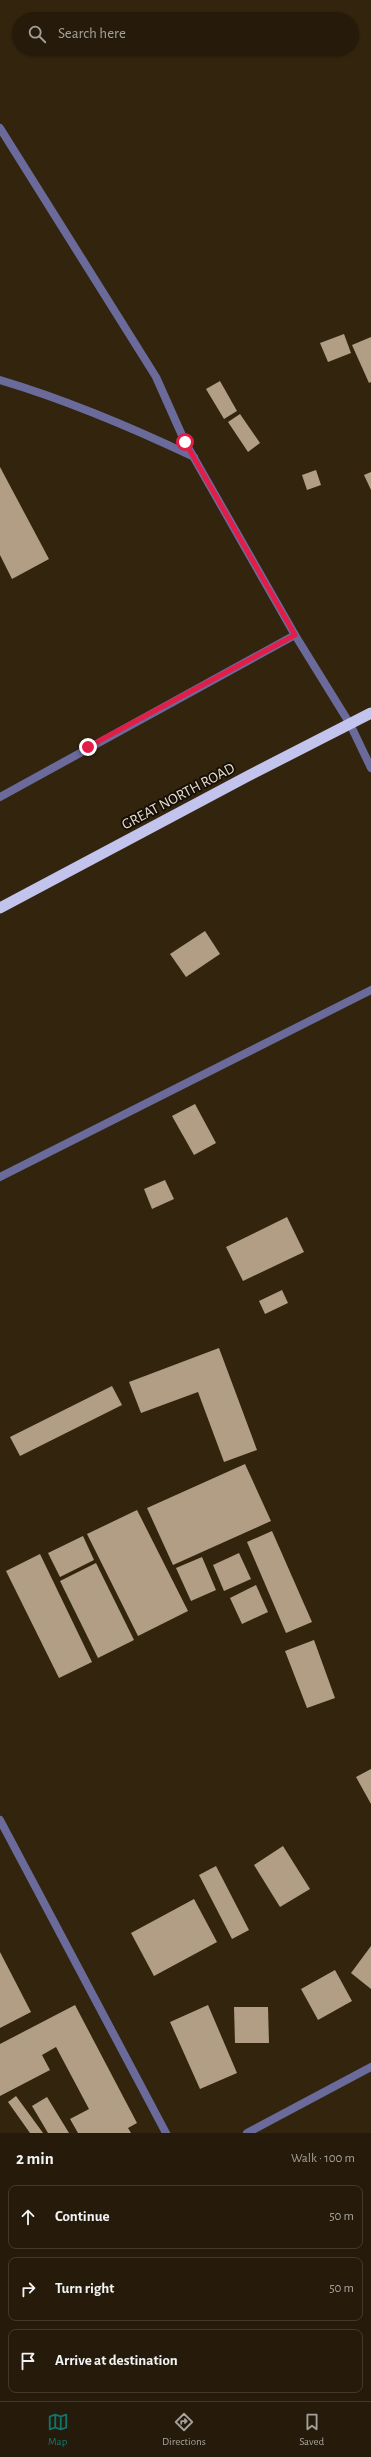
<!DOCTYPE html>
<meta charset="utf-8">
<style>
body{margin:0;font-family:"Alegreya Sans",sans-serif;background:#322818;color:#f1f3f6}
.stop{position:absolute;width:12px;height:12px;margin:-9px;border:3px solid #e11d48;border-radius:50%;background:#fff}
.stop.end{background:#e11d48;border-color:#fff;box-shadow:0 1px 4px #0008}
.list{margin:0;padding:0;list-style:none}
h2{display:flex;justify-content:space-between;align-items:center;height:52px;margin:0;padding:0 16px;font-size:17px}
h2 small{font-size:13px;font-weight:400;color:#a4a19c}
.list li{display:grid;grid-template-columns:26px 1fr auto;gap:12px;align-items:center;box-sizing:border-box;height:64px;margin:0 8px 8px;padding:0 8px;border:1px solid #42392b;border-radius:8px}
.list b{display:block;font-size:15px;white-space:nowrap}
.list em{font-size:13px;font-style:normal;color:#a4a19c}
.icon{flex:none;width:22px;height:22px;fill:none;stroke:currentColor;stroke-width:2;stroke-linecap:round;stroke-linejoin:round}
.map{position:relative;flex:none;width:371px;height:2133px;overflow:hidden}
.search{position:absolute;background:#261b0a;box-shadow:0 1px 3px #0004;left:12px;right:12px;top:12px;height:44px;display:flex;align-items:center;gap:10px;box-sizing:border-box;padding:0 14px;border-radius:22px;color:#a4a19c;font-size:15px}
.sheet{height:268px;background:#261b0a}
nav{display:flex;justify-content:space-around;align-items:center;box-sizing:border-box;height:56px;border-top:1px solid #42392b;background:#261b0a;font-size:11px;color:#a4a19c}
nav a{display:grid;justify-items:center;gap:2px}
nav .on{color:#0f766e}
.map>svg:first-child{display:block}
.building{fill:#b19e85}
.lines{fill:none;stroke-linecap:round;stroke-linejoin:round}
.minor{stroke:#6a6a9b;stroke-width:8}
.trunk{stroke:#c2c4ee;stroke-width:11}
.route{stroke:#e11d48;stroke-width:5}
.labels{text-anchor:middle;stroke-width:4;stroke-linejoin:round;paint-order:stroke}
.street-label{font-size:15px;fill:#e7dccf;stroke:#160f06}
</style>
<div class="map">
<svg width="371" height="2133" viewBox="0 0 371 2133">
<rect width="100%" height="100%" fill="#33240e"/>
<g class="building">
<polygon points="344,334 351,353 328,362 320,343"/>
<polygon points="371,337 371,382 369,383 352,345"/>
<polygon points="220,381 237,411 224,419 206,389"/>
<polygon points="240,414 260,443 248,452 228,422"/>
<polygon points="0,467 49,559 12,579 0,555"/>
<polygon points="316,470 321,485 307,490 302,475"/>
<polygon points="371,472 371,490 364,475"/>
<polygon points="205,931 220,954 186,977 170,954"/>
<polygon points="195,1104 216,1143 194,1155 172,1116"/>
<polygon points="165,1180 174,1199 152,1209 144,1189"/>
<polygon points="287,1217 304,1252 243,1281 226,1247"/>
<polygon points="282,1290 288,1303 265,1314 259,1301"/>
<polygon points="219,1348 257,1450 224,1462 198,1392 141,1413 129,1382"/>
<polygon points="112,1386 122,1405 20,1456 10,1437"/>
<polygon points="245,1464 271,1521 173,1565 147,1508"/>
<polygon points="137,1510 188,1611 138,1636 87,1534"/>
<polygon points="272,1531 312,1622 286,1633 247,1542"/>
<polygon points="83,1536 94,1560 60,1577 48,1553"/>
<polygon points="239,1553 251,1579 224,1591 213,1565"/>
<polygon points="40,1554 92,1662 59,1678 6,1571"/>
<polygon points="202,1557 216,1590 191,1601 176,1568"/>
<polygon points="96,1563 134,1640 98,1658 60,1581"/>
<polygon points="256,1585 268,1612 242,1624 230,1598"/>
<polygon points="314,1640 335,1698 307,1708 285,1651"/>
<polygon points="371,1769 371,1804 356,1777"/>
<polygon points="283,1846 310,1889 280,1907 254,1865"/>
<polygon points="216,1866 249,1930 232,1939 199,1875"/>
<polygon points="194,1899 217,1942 154,1976 131,1933"/>
<polygon points="371,1946 371,1989 351,1973"/>
<polygon points="0,1952 31,2012 0,2028"/>
<polygon points="335,1970 352,2001 318,2020 301,1989"/>
<polygon points="75,2005 137,2123 128,2128 131,2133 78,2133 70,2119 89,2109 56,2047 42,2055 50,2070 0,2096 0,2044"/>
<polygon points="208,2005 237,2073 200,2089 170,2022"/>
<polygon points="234,2007 268,2007 269,2043 235,2043"/>
<polygon points="16,2096 43,2133 30,2133 8,2102"/>
<polygon points="47,2097 69,2133 48,2133 32,2106"/>
</g>
<g class="lines">
<g class="minor">
<polyline points="0,128 156,377 185,442 295,635 350,724 371,768"/>
<path d="M0 380C67 400 131 427 194 457"/>
<polyline points="0,797 295,635"/>
<polyline points="0,1177 371,990"/>
<polyline points="0,1820 166,2133"/>
<polyline points="247,2133 371,2067"/>
</g>
<polyline class="trunk" points="0,908 248,776 371,713"/>
</g>
<g class="lines">
<polyline class="route" points="88,747 295,635 185,442"/>
</g>
<g class="labels">
<g class="street-label">
<text transform="translate(178 796) rotate(-28)" y="5">GREAT NORTH ROAD</text>
</g>
</g>
</svg>
<div class="stop" style="left:185px;top:442px"></div>
<div class="stop end" style="left:88px;top:747px"></div>
<div class="search"><svg class="icon" aria-label="search" viewBox="0 0 24 24"><circle cx="10" cy="10" r="6"/><path d="M15 15l6 6"/></svg>Search here</div>
</div>
<section class="sheet">
<h2>2 min<small>Walk · 100 m</small></h2>
<ul class="list">
<li><svg class="icon" aria-label="ahead" viewBox="0 0 24 24"><path d="M12 20V5M6 11l6-6 6 6"/></svg><div><b>Continue</b></div><em>50 m</em></li>
<li><svg class="icon" aria-label="right" viewBox="0 0 24 24"><path d="M7 20v-9h11M14 6l5 5-5 5"/></svg><div><b>Turn right</b></div><em>50 m</em></li>
<li><svg class="icon" aria-label="arrive" viewBox="0 0 24 24"><path d="M6 21V4h12l-3 4 3 4H6"/></svg><div><b>Arrive at destination</b></div></li>
</ul>
</section>
<nav>
<a class="on"><svg class="icon" aria-label="map" viewBox="0 0 24 24"><path d="M3 6l6-2 6 2 6-2v14l-6 2-6-2-6 2zM9 4v14M15 6v14"/></svg>Map</a>
<a><svg class="icon" aria-label="directions" viewBox="0 0 24 24"><path d="M12 3l9 9-9 9-9-9zM9 14v-3h6M13 9l2 2-2 2"/></svg>Directions</a>
<a><svg class="icon" aria-label="saved" viewBox="0 0 24 24"><path d="M7 4h10v16l-5-4-5 4z"/></svg>Saved</a>
</nav>
